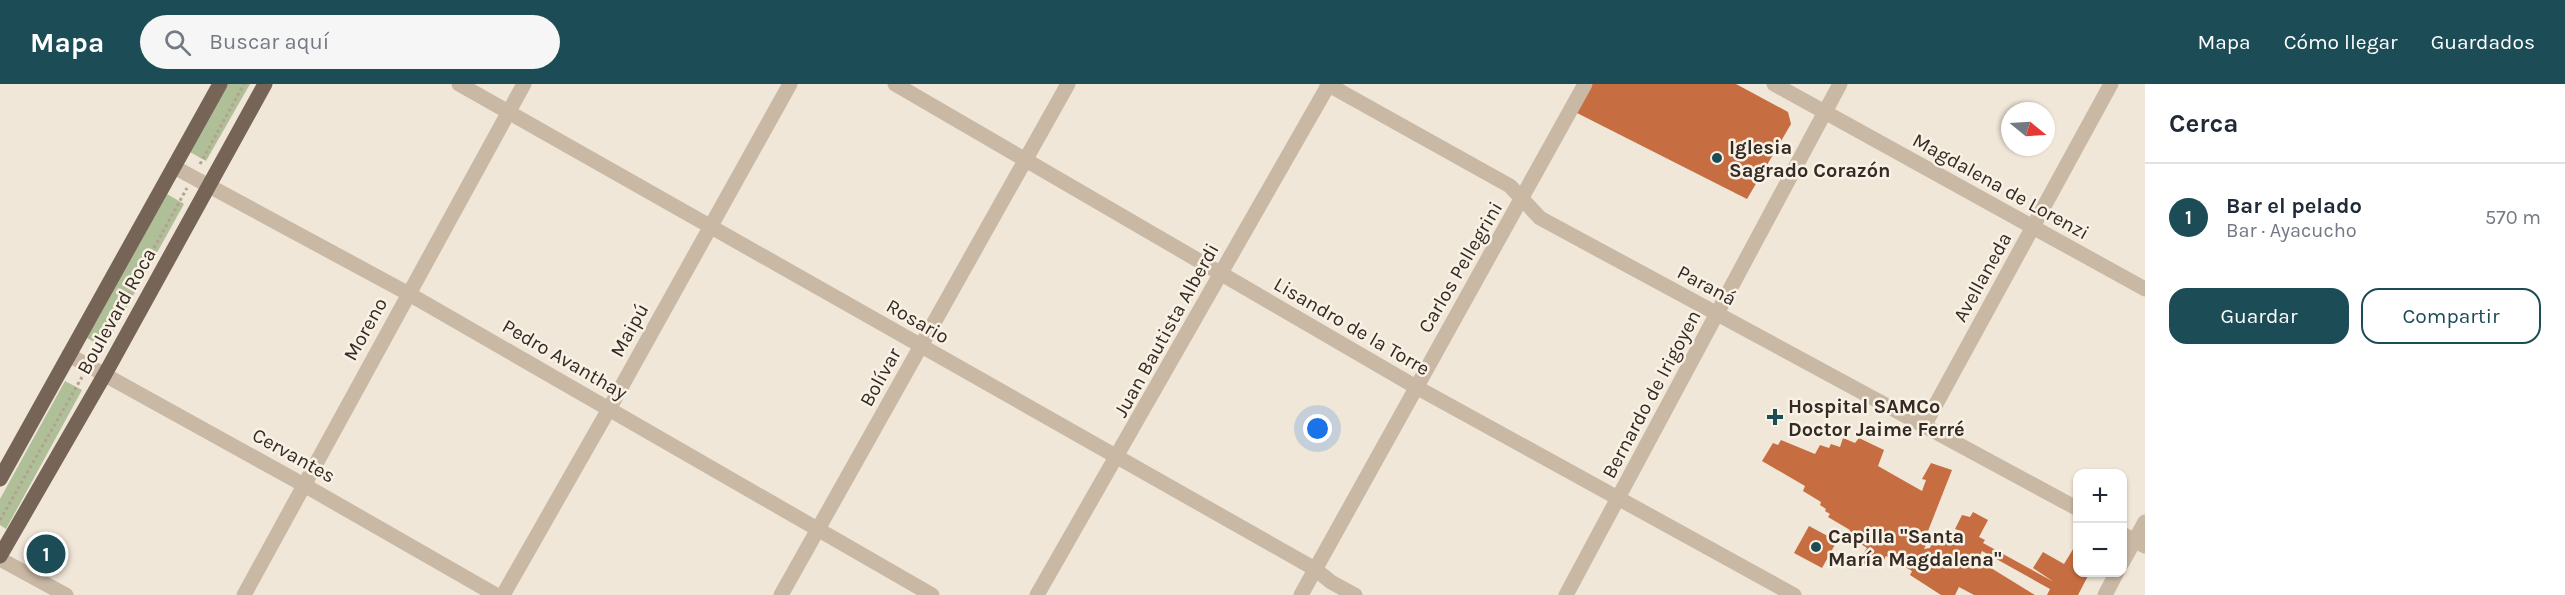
<!DOCTYPE html>
<html lang="es">
<meta charset="utf-8">
<style>
body{margin:0;font-family:Karla,sans-serif;background:#f6f6f7;color:#1f2937}
.controls{position:absolute;right:18px;bottom:18px;display:grid;overflow:hidden;border-radius:12px;box-shadow:0 2px 4px #0004}
.controls button{width:54px;height:54px;display:grid;place-items:center;padding:0;border:0;border-bottom:2px solid #e0e1e3;background:#fff;color:#1f2937;font:30px sans-serif}
.compass{position:absolute;left:2001px;top:18px;width:54px;height:54px;border-radius:50%;background:#fff;box-shadow:0 2px 4px #0004;rotate:108deg}
.you{position:absolute;left:1318px;top:345px;width:21px;height:21px;margin:-15px;border:4px solid #fff;border-radius:50%;background:#1a73e8;box-shadow:0 0 0 9px #1a73e833}
.badge{display:grid;place-items:center;width:39px;height:39px;border-radius:50%;background:#1c4c55;color:#fff;font-size:20px;font-weight:700}
.pin{position:absolute;translate:-50% -50%;border:3px solid #fff;box-shadow:0 2px 6px #0006}
.list{margin:0;padding:0;list-style:none}
h2{display:flex;justify-content:space-between;align-items:center;height:78px;margin:0;padding:0 24px;font-size:26px}
h2 small{font-size:20px;font-weight:400;color:#747a83}
.list li{display:grid;grid-template-columns:39px 1fr auto;gap:18px;align-items:center;box-sizing:border-box;height:108px;padding:0 24px;border-top:2px solid #e0e1e3}
.list b{display:block;font-size:22px;white-space:nowrap}
.list p{margin:0;font-size:20px;white-space:nowrap;color:#747a83}
.list em{font-size:20px;font-style:normal;color:#747a83}
.actions{display:flex;gap:12px;padding:18px 24px}
.actions a{flex:1;padding:14px 0;border:2px solid #1c4c55;border-radius:18px;text-align:center;font-size:21px;color:#1c4c55}
.actions .main{background:#1c4c55;color:#fff}
.icon{flex:none;width:33px;height:33px;fill:none;stroke:currentColor;stroke-width:2;stroke-linecap:round;stroke-linejoin:round}
.map{position:relative;flex:none;width:2145px;height:511px;overflow:hidden}
header{display:flex;align-items:center;gap:36px;box-sizing:border-box;height:84px;padding:0 30px;background:#1c4c55;color:#fff}
header strong{font-size:28px}
nav{display:flex;gap:33px;margin-inline-start:auto;font-size:21px}
.search{width:420px;height:54px;background:#f6f6f7;display:flex;align-items:center;gap:15px;box-sizing:border-box;padding:0 21px;border-radius:33px;color:#747a83;font-size:22px}
main{display:flex}
aside{flex:1;background:#fff}
.map>svg:first-child{display:block}
.green{fill:#afbf98}
.building{fill:#c66d41}
.lines{fill:none;stroke-linecap:round;stroke-linejoin:round}
.path{stroke:#b4a28e;stroke-width:3;stroke-dasharray:3 3;stroke-linecap:butt}
.minor{stroke:#c9b8a4;stroke-width:15}
.tertiary{stroke:#c9b8a4;stroke-width:15}
.primary{stroke:#766457;stroke-width:15}
.poi-dot{fill:#1c4c55;stroke:#f9f1e4;stroke-width:2}
.labels{text-anchor:middle;stroke-width:5;stroke-linejoin:round;paint-order:stroke}
.poi-label{font-size:20px;font-weight:bold;fill:#342b26;stroke:#f9f1e4;text-anchor:start}
.street-label{font-size:20px;fill:#342b26;stroke:#f9f1e4}
</style>
<header>
<strong>Mapa</strong>
<div class="search"><svg class="icon" aria-label="search" viewBox="0 0 24 24"><circle cx="10" cy="10" r="6"/><path d="M15 15l6 6"/></svg>Buscar aquí</div>
<nav><a>Mapa</a><a>Cómo llegar</a><a>Guardados</a></nav>
</header>
<main>
<div class="map">
<svg width="2145" height="511" viewBox="0 0 2145 511">
<rect width="100%" height="100%" fill="#f1e7d8"/>
<g class="green">
<polygon points="227,0 250,0 206,77 190,68"/>
<polygon points="167,110 184,120 104,264 87,254"/>
<polygon points="65,297 82,306 6,445 0,441 0,415"/>
</g>
<g class="building">
<polygon points="1590,0 1736,0 1788,28 1791,40 1747,115 1575,28"/>
<polygon points="1843,354 1855,359 1859,354 1884,366 1878,382 1922,407 1926,396 1922,395 1931,379 1952,386 1928,447 1932,449 1924,465 1930,464 1933,456 1941,459 1946,449 1955,453 1953,459 1956,460 1961,447 1955,445 1962,431 1970,433 1973,428 1988,436 1979,453 1985,456 1983,459 2054,498 2033,484 2043,468 2064,480 2078,457 2078,488 2090,488 2078,511 2047,511 2050,505 1982,467 1978,476 2035,511 1974,511 1959,503 1955,511 1941,511 1910,491 1912,487 1886,472 1884,476 1877,471 1870,483 1859,477 1867,464 1847,451 1850,446 1828,433 1830,430 1825,427 1826,425 1820,421 1821,418 1803,407 1805,402 1762,377 1773,359 1778,361 1781,356 1815,370 1820,361 1829,364 1831,360 1840,363"/>
<polygon points="1809,442 1837,457 1822,484 1794,469"/>
</g>
<g class="lines">
<g class="path">
<polyline points="200,80 244,0"/>
<polyline points="96,269 187,104"/>
<polyline points="0,436 82,293"/>
</g>
<g class="minor">
<polyline points="459,0 1315,485 1331,498 1355,511"/>
<polyline points="895,0 1416,303 1794,511"/>
<polyline points="1327,0 1510,102 1540,134 2078,425"/>
<polyline points="1774,0 2145,205"/>
<polyline points="174,83 409,210 932,511"/>
<polyline points="69,271 304,401 496,511"/>
<polyline points="1924,342 2111,0"/>
<polyline points="2122,450 2145,462"/>
<polyline points="2122,479 2145,438"/>
<polyline points="244,511 524,0"/>
<polyline points="503,511 609,325 790,0"/>
<polyline points="781,511 1068,0"/>
<polyline points="1037,511 1329,0"/>
<polyline points="1301,511 1585,0"/>
<polyline points="1566,511 1840,0"/>
<polyline points="2105,511 2117,488"/>
</g>
<polyline class="tertiary" points="0,475 66,511"/>
<g class="primary">
<polyline points="0,395 220,0"/>
<polyline points="0,472 105,290 265,0"/>
</g>
</g>
<g class="poi-dot">
<circle cx="1717" cy="74" r="6"/>
<path d="M1772 324h6v6h6v6h-6v6h-6v-6h-6v-6h6z"/>
<circle cx="1816" cy="463" r="6"/>
</g>
<g class="labels">
<g class="poi-label">
<text x="1729" y="70">Iglesia<tspan x="1729" dy="23">Sagrado Corazón</tspan></text>
<text x="1788" y="329">Hospital SAMCo<tspan x="1788" dy="23">Doctor Jaime Ferré</tspan></text>
<text x="1828" y="459">Capilla "Santa<tspan x="1828" dy="23">María Magdalena"</tspan></text>
</g>
<g class="street-label">
<text transform="translate(2001 102) rotate(29)" y="7">Magdalena de Lorenzi</text>
<text transform="translate(1460 183) rotate(-60)" y="7">Carlos Pellegrini</text>
<text transform="translate(1982 193) rotate(-61)" y="7">Avellaneda</text>
<text transform="translate(1707 201) rotate(28)" y="7">Paraná</text>
<text transform="translate(116 227) rotate(-61)" y="7">Boulevard Roca</text>
<text transform="translate(918 237) rotate(30)" y="7">Rosario</text>
<text transform="translate(1352 242) rotate(30)" y="7">Lisandro de la Torre</text>
<text transform="translate(365 245) rotate(-61)" y="7">Moreno</text>
<text transform="translate(629 246) rotate(-61)" y="7">Maipú</text>
<text transform="translate(1166 246) rotate(-61)" y="7">Juan Bautista Alberdi</text>
<text transform="translate(565 275) rotate(30)" y="7">Pedro Avanthay</text>
<text transform="translate(880 293) rotate(-61)" y="7">Bolívar</text>
<text transform="translate(1651 310) rotate(-62)" y="7">Bernardo de Irigoyen</text>
<text transform="translate(294 371) rotate(29)" y="7">Cervantes</text>
</g>
</g>
</svg>
<div class="controls">
<button>+</button>
<button>−</button>
</div>
<svg class="compass" viewBox="-18 -18 36 36"><path d="M0-13l5 13h-10z" fill="#e53935"/><path d="M0 13l5-13h-10z" fill="#747a83"/></svg>
<div class="you"></div>
<div class="pin badge" style="left:46px;top:470px">1</div>
</div>
<aside>
<h2>Cerca<small></small></h2>
<ul class="list">
<li><span class="badge">1</span><div><b>Bar el pelado</b><p>Bar · Ayacucho</p></div><em>570 m</em></li>
</ul>
<div class="actions"><a class="main">Guardar</a><a>Compartir</a></div>
</aside>
</main>
